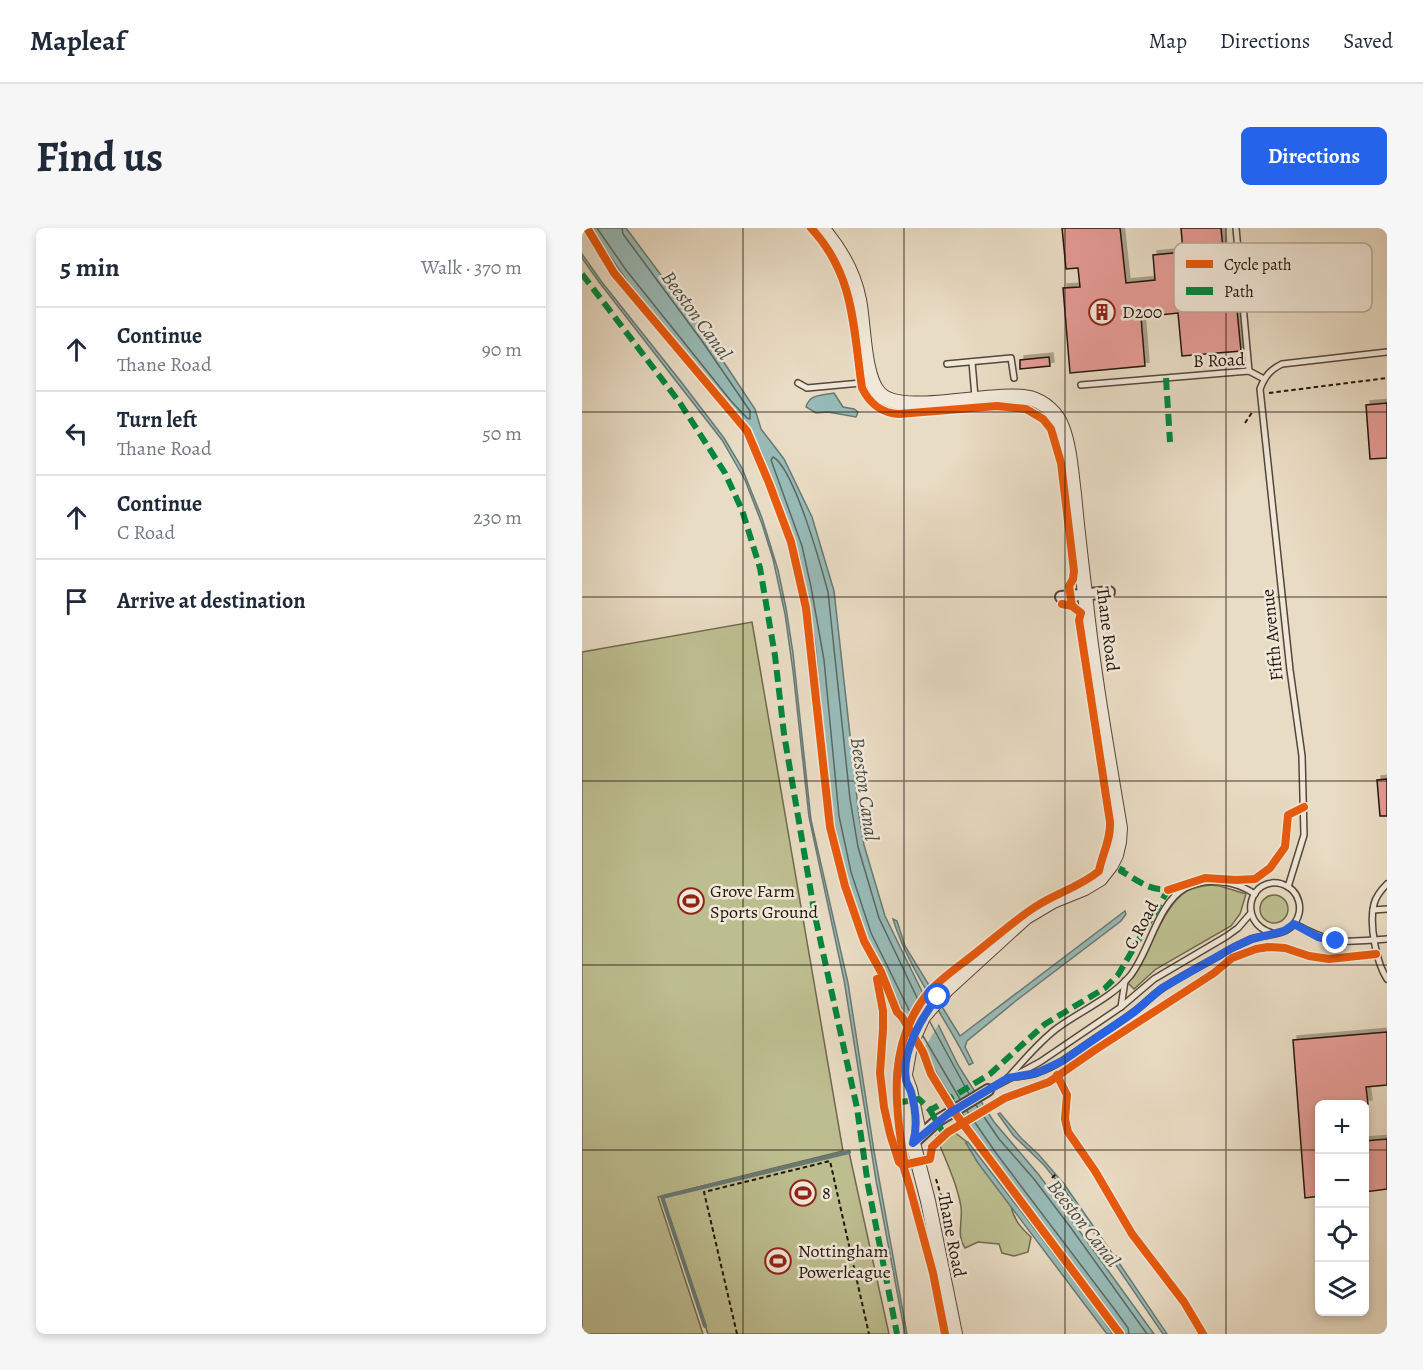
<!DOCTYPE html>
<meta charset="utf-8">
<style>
body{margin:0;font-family:Alegreya,serif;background:#f6f6f7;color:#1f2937}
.controls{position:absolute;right:18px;bottom:18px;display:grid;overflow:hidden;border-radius:9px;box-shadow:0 3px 9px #0003}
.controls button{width:54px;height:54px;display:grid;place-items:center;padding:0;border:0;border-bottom:2px solid #e0e1e3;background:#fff;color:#1f2937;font:30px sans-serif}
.stop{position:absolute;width:18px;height:18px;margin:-14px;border:4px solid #2563eb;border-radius:50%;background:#fff}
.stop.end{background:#2563eb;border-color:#fff;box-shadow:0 2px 6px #0008}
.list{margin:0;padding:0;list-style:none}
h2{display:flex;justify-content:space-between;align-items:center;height:78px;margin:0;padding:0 24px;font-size:26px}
h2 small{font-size:20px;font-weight:400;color:#747a83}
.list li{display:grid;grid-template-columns:39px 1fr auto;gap:18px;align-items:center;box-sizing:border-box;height:84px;padding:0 24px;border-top:2px solid #e0e1e3}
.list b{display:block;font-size:22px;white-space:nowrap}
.list p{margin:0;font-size:20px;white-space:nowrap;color:#747a83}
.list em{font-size:20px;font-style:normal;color:#747a83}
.icon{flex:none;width:33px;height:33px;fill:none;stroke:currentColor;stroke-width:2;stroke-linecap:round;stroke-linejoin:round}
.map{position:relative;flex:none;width:805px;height:1106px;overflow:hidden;border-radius:9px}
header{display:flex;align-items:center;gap:36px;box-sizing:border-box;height:84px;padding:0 30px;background:#fff;border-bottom:2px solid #e0e1e3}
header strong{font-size:28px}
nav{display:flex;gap:33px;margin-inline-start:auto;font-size:21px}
.intro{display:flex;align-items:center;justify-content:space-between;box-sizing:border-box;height:144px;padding:0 36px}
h1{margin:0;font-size:42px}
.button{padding:15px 27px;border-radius:9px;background:#2563eb;color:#fff;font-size:21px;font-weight:700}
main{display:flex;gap:36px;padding:0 36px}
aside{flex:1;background:#fff;border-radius:9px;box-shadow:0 3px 9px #0003}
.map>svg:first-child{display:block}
.green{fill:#bdbe90;stroke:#6f6a4e;stroke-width:1.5}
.water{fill:#98bbb8;stroke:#687974;stroke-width:1.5}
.pier{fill:#e9dcc4}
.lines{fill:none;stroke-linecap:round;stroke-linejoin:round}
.shore{stroke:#5c6862;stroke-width:1.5}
.stream{stroke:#687974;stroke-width:4}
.building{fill:#e59b95;stroke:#21150d;stroke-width:1.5;filter:url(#shadow)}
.service-casing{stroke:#53473b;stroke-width:8}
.minor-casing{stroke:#53473b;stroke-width:14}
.tertiary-casing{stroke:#53473b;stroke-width:16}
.path{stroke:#21150d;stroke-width:2;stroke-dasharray:4.5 3;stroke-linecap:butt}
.service{stroke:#f1e8d9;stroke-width:5}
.minor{stroke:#f1e8d9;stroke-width:10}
.tertiary{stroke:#f1e8d9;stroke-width:14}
.quiet{stroke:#00873e;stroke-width:6;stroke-dasharray:12 6;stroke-linecap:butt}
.cycleway-casing{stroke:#f1e8d9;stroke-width:11}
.cycleway{stroke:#e8590c;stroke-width:8}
.route{stroke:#2563eb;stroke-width:8}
.grid{fill:none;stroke:#21150d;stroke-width:1.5;stroke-opacity:0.55}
.labels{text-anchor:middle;stroke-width:5;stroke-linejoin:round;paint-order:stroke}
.poi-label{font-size:18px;fill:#21150d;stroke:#f1e8d9;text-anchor:start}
.street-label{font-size:18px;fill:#21150d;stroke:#f1e8d9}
.water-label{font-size:20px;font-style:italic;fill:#4b4f49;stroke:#f1e8d9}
.key{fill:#f1e8d9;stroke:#b3a99c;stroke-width:1.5}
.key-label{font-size:16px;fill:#21150d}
</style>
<header>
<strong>Mapleaf</strong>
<nav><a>Map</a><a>Directions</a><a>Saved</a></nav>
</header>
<div class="intro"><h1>Find us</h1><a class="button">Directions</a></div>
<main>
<aside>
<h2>5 min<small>Walk · 370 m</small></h2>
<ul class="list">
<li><svg class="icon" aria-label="ahead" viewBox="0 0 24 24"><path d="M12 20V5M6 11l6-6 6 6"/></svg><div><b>Continue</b><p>Thane Road</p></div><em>90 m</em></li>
<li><svg class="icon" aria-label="left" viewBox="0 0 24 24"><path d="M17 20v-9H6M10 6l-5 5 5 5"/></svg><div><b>Turn left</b><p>Thane Road</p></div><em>50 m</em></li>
<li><svg class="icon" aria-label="ahead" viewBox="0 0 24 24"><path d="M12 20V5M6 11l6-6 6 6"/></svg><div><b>Continue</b><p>C Road</p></div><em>230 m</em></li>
<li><svg class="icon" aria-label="arrive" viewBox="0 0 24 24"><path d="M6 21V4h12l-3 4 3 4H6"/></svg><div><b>Arrive at destination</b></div></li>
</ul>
</aside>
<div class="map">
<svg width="805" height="1106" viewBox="0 0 805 1106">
<defs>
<filter id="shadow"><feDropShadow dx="4" dy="-4" stdDeviation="0" flood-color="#0004"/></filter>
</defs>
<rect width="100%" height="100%" fill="#e9dcc4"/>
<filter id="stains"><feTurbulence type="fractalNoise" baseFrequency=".00333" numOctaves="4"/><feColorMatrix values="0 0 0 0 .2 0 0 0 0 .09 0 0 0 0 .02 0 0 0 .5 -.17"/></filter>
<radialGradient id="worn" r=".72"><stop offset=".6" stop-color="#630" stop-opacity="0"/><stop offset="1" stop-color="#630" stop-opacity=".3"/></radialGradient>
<g class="green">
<polygon points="170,394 261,923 76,969 121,1106 0,1106 0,424"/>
<path d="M628 657 638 658 664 666 658 686 649 698 574 741 552 761 546 755C565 732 581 676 605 663 613 659 620 658 628 657Z"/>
<circle cx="692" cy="681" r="14"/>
<path d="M367 900 385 914 384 915 429 978C432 992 439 1000 449 1009L446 1024 432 1028 420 1025 417 1016 396 1014 383 1020C374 1007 381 994 379 979 375 955 363 931 354 908Z"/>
<polygon points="267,924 307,1106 126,1106 80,969"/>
</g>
<g class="water">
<polygon points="8,0 44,0 125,109 173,181 179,201 202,231 230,289 252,363 277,588 282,617 303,688 376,837 412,894 457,947 572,1106 542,1106 409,929 383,890 358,851 322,785 284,707 266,655 250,586 233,414 218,331 197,268 178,221 167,201 143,175 55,67"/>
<polygon points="0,26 19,53 100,155 142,210 160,240 180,290 196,342 204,380 211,425 229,592 266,755 292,923 325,1106 323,1106 294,952 262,752 227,589 211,443 203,386 191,331 180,296 163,252 140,212 17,54 0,30"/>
<path d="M252 165 261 179 272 181 276 184 274 189 246 184 234 185 224 179C227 166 241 167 252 165Z"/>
<path d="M543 683 544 686 539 693 435 772 385 813 383 819 391 835 387 837C363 788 327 743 311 691L315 693 323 718 378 808Z"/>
<polygon points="418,885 439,910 457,927 482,956 532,1028 535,1028 536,1030 535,1032 585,1106 581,1106 484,964 462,937 431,907 416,886"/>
<polygon points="386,914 514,1081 531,1106 525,1106 396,935 384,915"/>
</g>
<polygon class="pier" points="342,763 358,794 340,824 323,793"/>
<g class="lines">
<g class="shore">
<polyline points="15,0 44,42 149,173 165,190 168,191 168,183 120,113 41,6 40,0"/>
<path d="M331 790 289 705 269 644 257 588 242 432 229 359 220 318 189 232 191 229C212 240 239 338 246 364L268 571 276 619 297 690 339 778"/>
<polyline points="348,794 387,866"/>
<polyline points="341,808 378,871"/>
<polyline points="394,877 417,911 452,951 489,1000 565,1106"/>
<polyline points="385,883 414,925 533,1082 546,1100 547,1106"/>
</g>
<polyline class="stream" points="123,1098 80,969 267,924"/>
</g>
<g class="building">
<polygon points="480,0 538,0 544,55 573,52 571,27 601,24 599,0 639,0 641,21 649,20 659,123 600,128 596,85 559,89 563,138 488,145 481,60 498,59 496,40 484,41"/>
<polygon points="467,129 468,138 438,141 438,132"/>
<polygon points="805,175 805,230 788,231 784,177"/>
<polygon points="805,551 805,588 798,588 795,552"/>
<polygon points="805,804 805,857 784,859 786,876 738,876 738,968 723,970 711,812"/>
<polygon points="805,911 805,961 783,964 783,913"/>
</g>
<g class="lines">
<g class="service-casing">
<g id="service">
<polyline points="654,0 667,143"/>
<polyline points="390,134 393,169"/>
<polyline points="365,136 429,130 432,150"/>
<polyline points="216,155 225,160 290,154"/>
<polyline points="499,157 667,143 682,151"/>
<path d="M805 656C799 662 794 668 792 676 787 696 794 734 805 751"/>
<path d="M706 659 722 607 720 528 708 442 678 161C683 148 688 142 700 136L805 124"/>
<polyline points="791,682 805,681"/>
<path d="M713 696C753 718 761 714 805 711"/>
<polyline points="539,779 543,753"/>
<path d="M426 850C436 848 448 848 457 844 478 837 494 823 512 811 526 802 540 793 553 783 563 776 571 766 581 760 599 748 618 738 637 728 647 722 658 716 669 711 682 706 702 708 711 697 723 683 718 662 700 656 668 647 654 694 690 705"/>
<path d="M426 850C441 833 456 815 474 801 498 783 528 771 548 748 568 723 575 676 603 660 624 648 654 653 673 666"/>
<polyline points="406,862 458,834 539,779 572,751 645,708 656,700 669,685"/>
</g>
</g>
<g class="minor-casing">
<g id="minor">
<polyline points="479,369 527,364"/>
<polyline points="331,915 355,893 406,862"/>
</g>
</g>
<g class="tertiary-casing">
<g id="tertiary">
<path d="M240 0C258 21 272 45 277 72 282 96 281 147 297 165 319 190 411 162 448 170 462 174 475 185 480 199 488 220 489 244 492 266 495 299 499 333 503 366 511 444 525 522 538 600L537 614 534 627 529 637 518 651 503 660 471 673 444 689 365 761 341 789 328 818 320 863 324 907 331 915"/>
<polyline points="324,851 328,862 336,900 331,915 346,973 373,1106"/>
</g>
</g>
<g class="path">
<polyline points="687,165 805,150"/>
<polyline points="663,195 671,183"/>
<polyline points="470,950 475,945"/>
<polyline points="354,951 359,968"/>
<polyline points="155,1106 122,964 248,933 287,1106"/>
</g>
<use href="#service" class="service"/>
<use href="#minor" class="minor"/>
<use href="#tertiary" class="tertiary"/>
<g class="quiet">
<polyline points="0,46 98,175 143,245 160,282 178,340 193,428 202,506 233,688 275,880 286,957 315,1106"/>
<polyline points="584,150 588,214"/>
<path d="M541 639 539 643C554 651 571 666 589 660"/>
<polyline points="314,875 337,871 348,882 352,880 408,846 463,796 523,760 536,747 586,662"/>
<polyline points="348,882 363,908"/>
</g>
<g class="cycleway-casing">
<g id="cycleway">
<polyline points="5,0 32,45 165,203 187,255 209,314 224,380 248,599 263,658 282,713 299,744 315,784 320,789 341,824 349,846 373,885 538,1106"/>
<path d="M229 0C273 47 271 100 280 160 288 176 299 185 317 186L415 178 444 181 461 191 469 201 479 235 492 343 491 351 487 358 490 378"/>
<path d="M480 376 490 378 499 385 497 392 528 594C529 612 520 626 517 643 498 659 474 665 453 679 433 692 414 709 395 724 379 737 360 749 346 765 306 814 312 874 322 932L321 937 348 931 350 919 366 904 423 870 467 854 513 822 632 745 650 730 674 721 686 719 703 720 727 728 747 731 794 726"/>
<polyline points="586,662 623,650 654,652 673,651 688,640 703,619 706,587 722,579"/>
<polyline points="295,751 301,783 301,801 298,845 302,879 308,906 317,934 321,937 328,960 351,1045 363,1106"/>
<polyline points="475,847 485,867 483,891 486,904 513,943 550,1006 602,1074 621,1106"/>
</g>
</g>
<use href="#cycleway" class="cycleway"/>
</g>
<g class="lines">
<path class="route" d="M356 769C340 788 319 825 324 851 324 855 328 860 329 864 334 882 336 898 331 915L366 886 426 850 455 845 482 832 552 784 580 760 652 719 670 711 702 703 712 696 736 709 754 713"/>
</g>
<path class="grid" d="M161 0V1106M322 0V1106M483 0V1106M644 0V1106M0 184H805M0 369H805M0 553H805M0 737H805M0 922H738M782 922H805"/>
<defs>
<g id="building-ring" transform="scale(1.35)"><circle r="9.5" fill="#f1e8d9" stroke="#8f2418" stroke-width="1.5"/><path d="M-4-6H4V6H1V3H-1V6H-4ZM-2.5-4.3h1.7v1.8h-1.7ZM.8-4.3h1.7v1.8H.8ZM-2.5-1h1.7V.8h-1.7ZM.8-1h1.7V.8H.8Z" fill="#8f2418"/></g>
<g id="stadium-ring" transform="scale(1.35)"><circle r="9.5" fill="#f1e8d9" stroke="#8f2418" stroke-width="1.5"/><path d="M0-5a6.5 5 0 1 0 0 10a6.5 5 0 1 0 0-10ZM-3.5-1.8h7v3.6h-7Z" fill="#8f2418"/></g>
</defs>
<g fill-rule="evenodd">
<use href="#building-ring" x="520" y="84"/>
<use href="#stadium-ring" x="109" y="673"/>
<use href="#stadium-ring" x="221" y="965"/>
<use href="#stadium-ring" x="196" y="1033"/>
</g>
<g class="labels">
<g class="poi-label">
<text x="540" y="90">D200</text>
<text x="128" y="669">Grove Farm<tspan x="128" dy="21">Sports Ground</tspan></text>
<text x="240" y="971">8</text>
<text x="216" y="1029">Nottingham<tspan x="216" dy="21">Powerleague</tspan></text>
</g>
<g class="street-label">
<text transform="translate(637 132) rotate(-2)" y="6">B Road</text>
<text transform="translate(526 401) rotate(83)" y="6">Thane Road</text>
<text transform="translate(690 407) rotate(-96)" y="6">Fifth Avenue</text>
<text transform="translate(559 697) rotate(-62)" y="6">C Road</text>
<text transform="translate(370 1007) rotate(79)" y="6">Thane Road</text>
</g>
<g class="water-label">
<text transform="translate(115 87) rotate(54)" y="7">Beeston Canal</text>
<text transform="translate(283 561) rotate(82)" y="7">Beeston Canal</text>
<text transform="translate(502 995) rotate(52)" y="7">Beeston Canal</text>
</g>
</g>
<rect x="592" y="15" width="198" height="69" rx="9" class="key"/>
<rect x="604" y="32" width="27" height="8" fill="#e8590c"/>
<rect x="604" y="59" width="27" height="8" fill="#00873e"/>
<g class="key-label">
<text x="642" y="42">Cycle path</text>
<text x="642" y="69">Path</text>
</g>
<rect width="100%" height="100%" filter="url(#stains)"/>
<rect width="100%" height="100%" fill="url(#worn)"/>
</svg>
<div class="controls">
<button>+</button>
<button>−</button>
<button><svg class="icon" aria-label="locate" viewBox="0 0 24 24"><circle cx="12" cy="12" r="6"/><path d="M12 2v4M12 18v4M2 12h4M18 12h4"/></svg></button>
<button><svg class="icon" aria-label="layers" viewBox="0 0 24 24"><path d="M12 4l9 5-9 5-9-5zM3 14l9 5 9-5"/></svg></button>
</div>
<div class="stop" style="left:356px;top:769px"></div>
<div class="stop end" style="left:754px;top:713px"></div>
</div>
</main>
